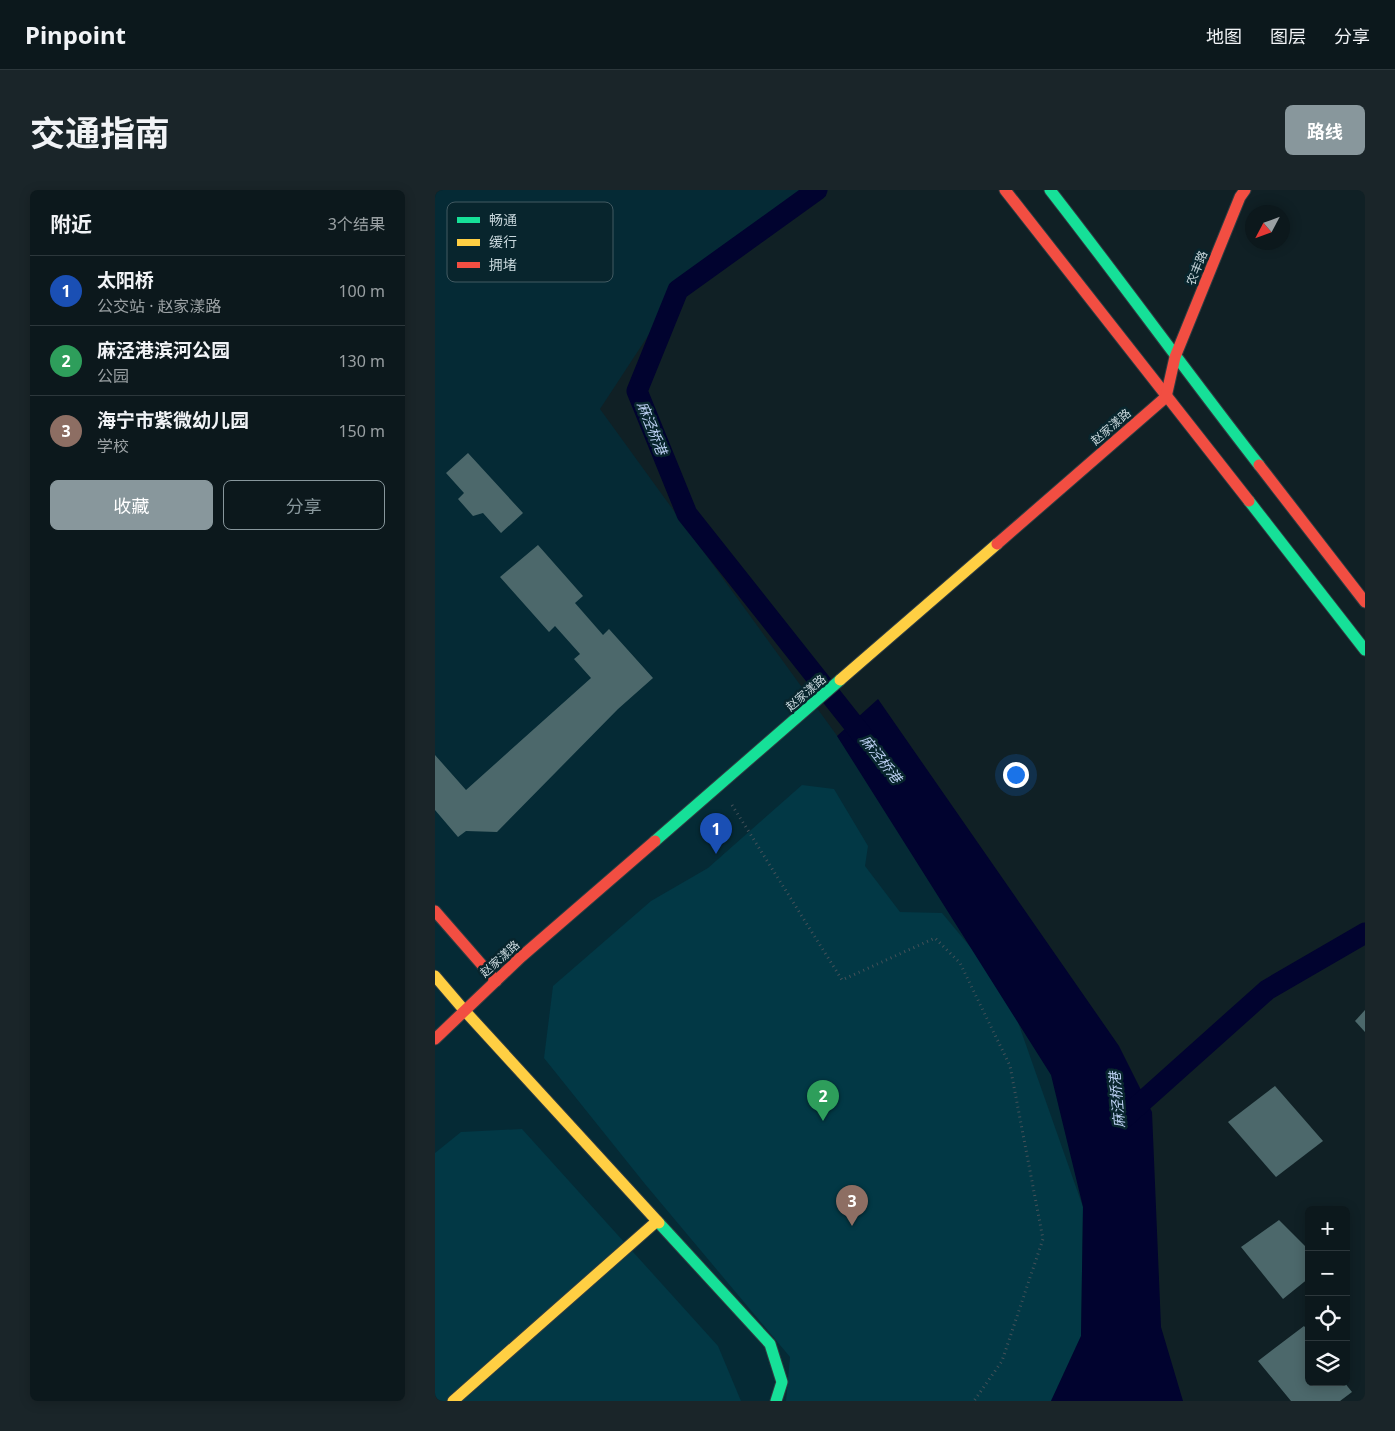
<!DOCTYPE html>
<html lang="zh">
<meta charset="utf-8">
<style>
body{margin:0;font-family:"Noto Sans","Noto Sans SC",sans-serif;background:#1a2529;color:#f1f3f6}
.controls{position:absolute;right:15px;bottom:15px;display:grid;overflow:hidden;border-radius:8px;box-shadow:0 2px 12px #0003}
.controls button{width:45px;height:45px;display:grid;place-items:center;padding:0;border:0;border-bottom:1px solid #2c373b;background:#0c181c;color:#f1f3f6;font:25px sans-serif}
.compass{position:absolute;left:810px;top:15px;width:45px;height:45px;border-radius:50%;background:#0c181c;box-shadow:0 2px 12px #0003;rotate:229deg}
.you{position:absolute;left:580px;top:584px;width:18px;height:18px;margin:-12px;border:4px solid #fff;border-radius:50%;background:#1a73e8;box-shadow:0 0 0 8px #1a73e833}
.badge{display:grid;place-items:center;width:32px;height:32px;border-radius:50%;background:#88979c;color:#fff;font-size:16px;font-weight:700}
.pin{position:absolute;translate:-50% -41px;filter:drop-shadow(0 1px 2px #0008)}
.pin::after{content:'';position:absolute;top:26px;width:18px;height:15px;background:inherit;clip-path:polygon(0 0,100% 0,50% 100%)}
.list{margin:0;padding:0;list-style:none}
h2{display:flex;justify-content:space-between;align-items:center;height:65px;margin:0;padding:0 20px;font-size:21px}
h2 small{font-size:16px;font-weight:400;color:#9aa0a3}
.list li{display:grid;grid-template-columns:32px 1fr auto;gap:15px;align-items:center;box-sizing:border-box;height:70px;padding:0 20px;border-top:1px solid #2c373b}
.list b{display:block;font-size:19px;white-space:nowrap}
.list p{margin:0;font-size:16px;white-space:nowrap;color:#9aa0a3}
.list em{font-size:16px;font-style:normal;color:#9aa0a3}
.actions{display:flex;gap:10px;padding:15px 20px}
.actions a{flex:1;padding:11px 0;border:1px solid #88979c;border-radius:8px;text-align:center;font-size:18px;color:#88979c}
.actions .main{background:#88979c;color:#fff}
.icon{flex:none;width:28px;height:28px;fill:none;stroke:currentColor;stroke-width:2;stroke-linecap:round;stroke-linejoin:round}
.map{position:relative;flex:none;width:930px;height:1211px;overflow:hidden;border-radius:8px}
header{display:flex;align-items:center;gap:30px;box-sizing:border-box;height:70px;padding:0 25px;background:#0c181c;border-bottom:1px solid #2c373b}
header strong{font-size:24px}
nav{display:flex;gap:28px;margin-inline-start:auto;font-size:18px}
.intro{display:flex;align-items:center;justify-content:space-between;box-sizing:border-box;height:120px;padding:0 30px}
h1{margin:0;font-size:35px}
.button{padding:12px 22px;border-radius:8px;background:#88979c;color:#fff;font-size:18px;font-weight:700}
main{display:flex;gap:30px;padding:0 30px}
aside{flex:1;background:#0c181c;border-radius:8px;box-shadow:0 2px 12px #0003}
.map>svg:first-child{display:block}
.built{fill:#052a35}
.green{fill:#023845}
.water{fill:#01032f}
.lines{fill:none;stroke-linecap:round;stroke-linejoin:round}
.canal{stroke:#01032f;stroke-width:21}
.building{fill:#4c686b}
.fast-casing{stroke:#2f3c41;stroke-width:13}
.slow-casing{stroke:#2f3c41;stroke-width:13}
.jam-casing{stroke:#2f3c41;stroke-width:13}
.path{stroke:#455159;stroke-width:3;stroke-dasharray:1 4;stroke-linecap:butt}
.fast{stroke:#16e098;stroke-width:11}
.slow{stroke:#ffcf43;stroke-width:11}
.jam{stroke:#f24e42;stroke-width:11}
.labels{text-anchor:middle;stroke-width:5;stroke-linejoin:round;paint-order:stroke}
.street-label{font-size:12px;fill:#c8d7dc;stroke:#08252d}
.water-label{font-size:14px;font-style:italic;fill:#bbcff1;stroke:#08252d}
.key{fill:#08252d;stroke:#425a62;stroke-width:1}
.key-label{font-size:14px;fill:#c8d7dc}
</style>
<header>
<strong>Pinpoint</strong>
<nav><a>地图</a><a>图层</a><a>分享</a></nav>
</header>
<div class="intro"><h1>交通指南</h1><a class="button">路线</a></div>
<main>
<aside>
<h2>附近<small>3个结果</small></h2>
<ul class="list">
<li><span class="badge" style="background:#1a4fb4">1</span><div><b>太阳桥</b><p>公交站 · 赵家漾路</p></div><em>100 m</em></li>
<li><span class="badge" style="background:#2e9e5b">2</span><div><b>麻泾港滨河公园</b><p>公园</p></div><em>130 m</em></li>
<li><span class="badge" style="background:#8d6e63">3</span><div><b>海宁市紫微幼儿园</b><p>学校</p></div><em>150 m</em></li>
</ul>
<div class="actions"><a class="main">收藏</a><a>分享</a></div>
</aside>
<div class="map">
<svg width="930" height="1211" viewBox="0 0 930 1211">
<rect width="100%" height="100%" fill="#102025"/>
<polygon class="built" points="0,0 393,0 243,100 165,219 683,933 653,1211 0,1211"/>
<g class="green">
<polygon points="367,595 399,599 433,656 430,676 465,722 507,723 572,801 648,1017 646,1146 616,1211 351,1211 355,1167 210,994 109,868 118,796 216,711 273,678"/>
<polygon points="87,939 283,1156 306,1211 0,1211 0,963 26,942"/>
</g>
<polygon class="water" points="443,509 684,856 717,922 726,1137 748,1211 616,1211 646,1146 648,1017 616,885 402,546"/>
<g class="lines">
<g class="canal">
<polyline points="382,0 243,100 202,201 252,324 435,555"/>
<polyline points="689,928 832,800 930,743"/>
</g>
</g>
<g class="building">
<polygon points="33,263 88,323 66,343 48,323 38,326 23,309 29,303 11,283"/>
<polygon points="103,355 148,406 140,413 168,445 174,439 218,488 183,519 62,642 31,641 23,647 0,620 0,565 31,600 156,488 139,469 145,464 120,436 114,442 65,387"/>
<polygon points="930,820 930,842 920,831"/>
<polygon points="840,896 888,951 841,987 793,932"/>
<polygon points="844,1030 874,1060 874,1088 848,1109 806,1057"/>
<polygon points="869,1136 874,1142 874,1192 909,1192 917,1202 905,1211 856,1211 823,1171"/>
</g>
<g class="lines">
<g class="fast-casing">
<g id="fast">
<path d="M615 0C686 91 753 184 824 275"/>
<polyline points="814,311 930,460"/>
<polyline points="220,651 405,490"/>
<polyline points="224,1033 335,1154 347,1192 341,1211"/>
</g>
</g>
<g class="slow-casing">
<g id="slow">
<polyline points="405,490 562,354"/>
<polyline points="0,786 29,820 224,1033"/>
<polyline points="18,1211 222,1031"/>
</g>
</g>
<g class="jam-casing">
<g id="jam">
<polyline points="570,0 814,311"/>
<polyline points="824,275 930,412"/>
<polyline points="562,354 731,207 740,167 805,7 810,0"/>
<polyline points="0,721 61,791"/>
<polyline points="0,849 86,767 220,651"/>
</g>
</g>
<polyline class="path" points="297,615 407,790 500,748 525,773 575,876 608,1049 567,1171 539,1211"/>
<use href="#fast" class="fast"/>
<use href="#slow" class="slow"/>
<use href="#jam" class="jam"/>
</g>
<g class="labels">
<g class="street-label">
<text transform="translate(762 78) rotate(-68)" y="4">农丰路</text>
<text transform="translate(676 237) rotate(-41)" y="4">赵家漾路</text>
<text transform="translate(371 503) rotate(-41)" y="4">赵家漾路</text>
<text transform="translate(65 769) rotate(-42)" y="4">赵家漾路</text>
</g>
<g class="water-label">
<text transform="translate(217 238) rotate(68)" y="5">麻泾桥港</text>
<text transform="translate(446 569) rotate(52)" y="5">麻泾桥港</text>
<text transform="translate(682 910) rotate(-95)" y="5">麻泾桥港</text>
</g>
</g>
<rect x="12" y="12" width="166" height="80" rx="8" class="key"/>
<rect x="22" y="27" width="23" height="6" fill="#16e098"/>
<rect x="22" y="49" width="23" height="7" fill="#ffcf43"/>
<rect x="22" y="72" width="23" height="6" fill="#f24e42"/>
<g class="key-label">
<text x="54" y="35">畅通</text>
<text x="54" y="57">缓行</text>
<text x="54" y="80">拥堵</text>
</g>
</svg>
<div class="controls">
<button>+</button>
<button>−</button>
<button><svg class="icon" aria-label="locate" viewBox="0 0 24 24"><circle cx="12" cy="12" r="6"/><path d="M12 2v4M12 18v4M2 12h4M18 12h4"/></svg></button>
<button><svg class="icon" aria-label="layers" viewBox="0 0 24 24"><path d="M12 4l9 5-9 5-9-5zM3 14l9 5 9-5"/></svg></button>
</div>
<svg class="compass" viewBox="-18 -18 36 36"><path d="M0-13l5 13h-10z" fill="#e53935"/><path d="M0 13l5-13h-10z" fill="#9aa0a3"/></svg>
<div class="you"></div>
<div class="pin badge" style="left:281px;top:664px;background:#1a4fb4">1</div>
<div class="pin badge" style="left:388px;top:931px;background:#2e9e5b">2</div>
<div class="pin badge" style="left:417px;top:1036px;background:#8d6e63">3</div>
</div>
</main>
